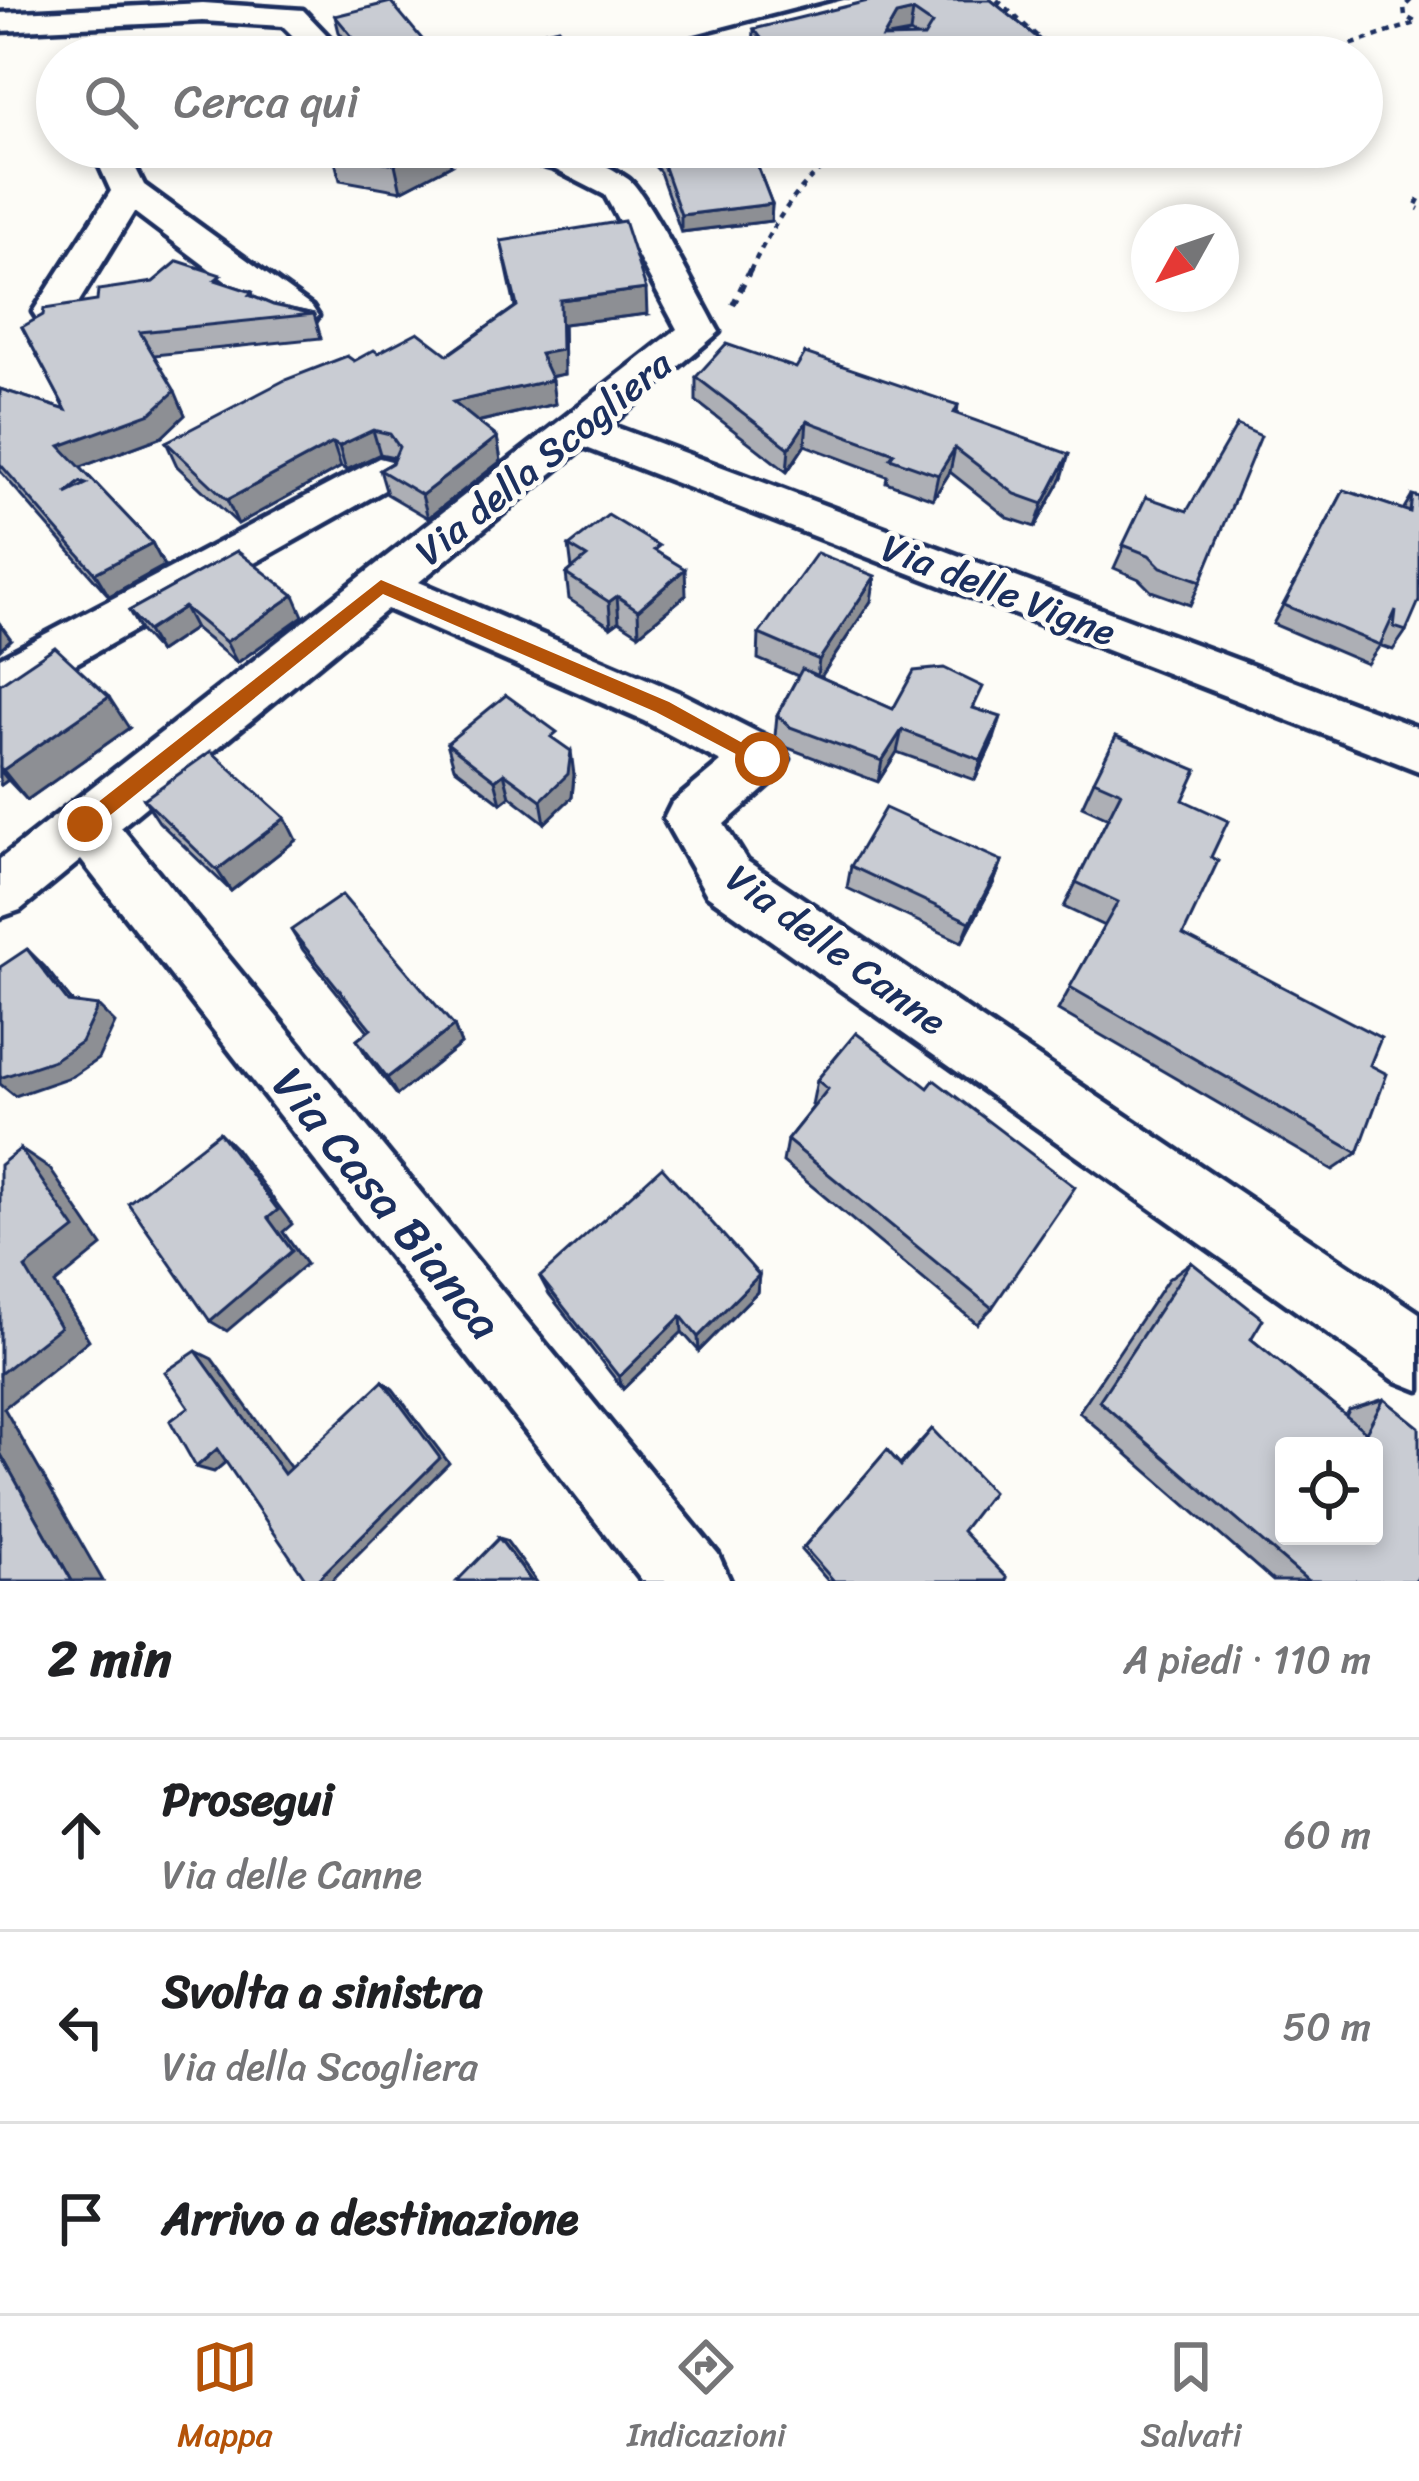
<!DOCTYPE html>
<html lang="it">
<meta charset="utf-8">
<style>
body{margin:0;font-family:Sriracha,sans-serif;background:#f2f2f2;color:#202124}
.controls{position:absolute;right:36px;bottom:36px;display:grid;overflow:hidden;border-radius:12px;box-shadow:0 6px 18px #0003}
.controls button{width:108px;height:108px;display:grid;place-items:center;padding:0;border:0;border-bottom:3px solid #e0e0e0;background:#fff;color:#202124;font:60px sans-serif}
.compass{position:absolute;left:1131px;top:204px;width:108px;height:108px;border-radius:50%;background:#fff;box-shadow:0 6px 18px #0003;rotate:230deg}
.stop{position:absolute;width:36px;height:36px;margin:-27px;border:9px solid #b45309;border-radius:50%;background:#fff}
.stop.end{background:#b45309;border-color:#fff;box-shadow:0 3px 12px #0008}
.list{margin:0;padding:0;list-style:none}
h2{display:flex;justify-content:space-between;align-items:center;height:156px;margin:0;padding:0 48px;font-size:51px}
h2 small{font-size:39px;font-weight:400;color:#757577}
.list li{display:grid;grid-template-columns:78px 1fr auto;gap:36px;align-items:center;box-sizing:border-box;height:192px;padding:0 48px;border-top:3px solid #e0e0e0}
.list b{display:block;font-size:45px;white-space:nowrap}
.list p{margin:0;font-size:39px;white-space:nowrap;color:#757577}
.list em{font-size:39px;font-style:normal;color:#757577}
.icon{flex:none;width:66px;height:66px;fill:none;stroke:currentColor;stroke-width:2;stroke-linecap:round;stroke-linejoin:round}
.map{position:relative;flex:none;width:1419px;height:1581px;overflow:hidden}
.search{position:absolute;background:#fff;box-shadow:0 6px 18px #0003;left:36px;right:36px;top:36px;height:132px;display:flex;align-items:center;gap:30px;box-sizing:border-box;padding:0 42px;border-radius:66px;color:#757577;font-size:45px}
.sheet{height:732px;background:#fff}
nav{display:flex;justify-content:space-around;align-items:center;box-sizing:border-box;height:168px;border-top:3px solid #e0e0e0;background:#fff;font-size:33px;color:#757577}
nav a{display:grid;justify-items:center;gap:6px}
nav .on{color:#b45309}
.map>svg:first-child{display:block}
.lines{fill:none;stroke-linecap:round;stroke-linejoin:round}
.minor-casing{stroke:#1b2f5e;stroke-width:9}
.path-far1{stroke:#1b2f5e;stroke-width:4.5;stroke-dasharray:6 6;stroke-linecap:butt}
.path{stroke:#1b2f5e;stroke-width:6;stroke-dasharray:8 8;stroke-linecap:butt}
.minor{fill:#fdfcf7;fill-rule:evenodd}
.wall{fill:#adafb5;stroke:#1b2f5e;stroke-width:3;fill-rule:evenodd}
.shaded-wall{fill:#8d8f94;stroke:#1b2f5e;stroke-width:3}
.building{fill:#c9ccd3;stroke:#1b2f5e;stroke-width:3;fill-rule:evenodd}
.route{fill:#b45309}
.labels{text-anchor:middle;stroke-width:10;stroke-linejoin:round;paint-order:stroke}
.street-label{font-size:39px;fill:#1b2f5e;stroke:#fdfcf7}
.near-street-label{font-size:48px;fill:#1b2f5e;stroke:#fdfcf7}
</style>
<div class="map">
<svg width="1419" height="1581" viewBox="0 0 1419 1581">
<rect width="100%" height="100%" fill="#fdfcf7"/>
<filter id="ink" filterUnits="userSpaceOnUse"><feTurbulence type="fractalNoise" baseFrequency=".00833" numOctaves="2"/><feDisplacementMap in="SourceGraphic" scale="24" xChannelSelector="R" yChannelSelector="G"/><feConvolveMatrix kernelMatrix="1 2 1 2 8 2 1 2 1" color-interpolation-filters="sRGB"/></filter>
<g filter="url(#ink)">
<g class="lines">
<g class="minor-casing">
<g id="minor">
<polygon points="844,0 895,0 891,6 698,57 645,57 650,50"/>
<polygon points="203,3 303,10 348,57 314,57 283,26 203,21 0,31 0,13"/>
<polygon points="91,147 125,147 144,185 312,307 318,316 312,325 284,325 134,212 67,321 39,321 33,312 111,191"/>
<path d="M494 147C542 147 587 150 628 179 646 191 704 306 719 332L610 425 1419 728V771L584 447 419 582 680 693 781 744 789 759 781 774 724 824 747 861 1419 1313V1390L1394 1380 707 895 664 819 672 803 721 762 644 721 387 609 121 827 718 1554 730 1581H642L81 860 20 910 0 917V859L677 329 605 195 554 169 499 154Z"/>
<polygon points="379,458 395,462 401,473 395,484 18,696 0,702 0,658"/>
</g>
</g>
<g class="path-far1">
<polyline points="997,0 1060,57"/>
<polyline points="1411,0 1404,7 1405,16 1418,24"/>
<polyline points="1281,57 1341,48 1416,23"/>
<polyline points="1419,199 1415,207 1419,209"/>
<path d="M750 271C775 221 802 175 852 147"/>
</g>
<polyline class="path" points="733,305 751,268"/>
<use href="#minor" class="minor"/>
</g>
<g class="wall">
<path d="M991 0 1061 57H758L753 51 754 29ZM910 33 916 37 893 38Z"/>
<polygon points="335,16 437,57 359,57 339,32"/>
<polygon points="180,147 234,147 231,154 183,154"/>
<polygon points="331,147 451,165 401,191 340,180"/>
<polygon points="620,147 750,147 772,204 771,221 681,232 660,172 648,159"/>
<polygon points="501,241 647,314 563,324 564,374 550,377 555,404 477,422 497,437 501,461 428,518 387,494 380,470 392,463 395,457 380,454 346,470 341,467 238,524 177,466 166,442 354,361 378,353 448,355 515,307"/>
<polygon points="224,283 252,292 254,297 273,305 314,314 321,338 154,355 185,415 162,437 80,467 152,543 164,566 109,596 0,471 0,389 66,410 22,327"/>
<polygon points="796,368 958,405 957,414 1062,478 1035,527 1008,518 950,472 933,499 886,482 887,476 805,445 787,472 696,401 696,377"/>
<polygon points="1344,490 1403,510 1412,495 1406,631 1393,650 1381,646 1381,644 1367,664 1273,624"/>
<polygon points="1146,497 1201,581 1190,605 1151,591 1139,579 1114,568"/>
<polygon points="569,546 659,554 686,595 639,634 619,621 611,627 569,599 566,574 572,569"/>
<polygon points="237,551 303,616 237,663 195,628 159,652 141,632 129,611"/>
<polygon points="871,601 821,677 893,709 976,709 994,739 975,780 897,752 878,782 788,748 775,736 777,715 798,676 758,659 759,634"/>
<polygon points="0,684 129,728 27,800 8,780 1,785 0,784"/>
<polygon points="447,743 559,743 574,775 572,797 545,823 510,796 501,803 454,767"/>
<polygon points="1094,780 1183,800 1211,857 1183,935 1370,1065 1358,1153 1333,1170 1058,1010 1104,926 1064,907 1108,818 1082,806"/>
<polygon points="144,799 296,840 231,891 159,822"/>
<polygon points="1002,861 994,882 962,942 847,888 851,866"/>
<polygon points="291,930 454,1026 461,1044 397,1095 368,1058 357,1040 368,1031 303,950"/>
<polygon points="856,1033 992,1308 977,1324 783,1162 787,1140 814,1106 812,1105 817,1080"/>
<polygon points="1191,1262 1251,1339 1346,1416 1349,1410 1384,1399 1416,1581 1273,1581 1079,1412 1168,1279"/>
<polygon points="759,1275 757,1292 699,1351 682,1332 623,1389 549,1294 540,1277"/>
<polygon points="932,1429 962,1531 1005,1581 828,1581 801,1550 887,1450 900,1464"/>
</g>
<g class="shaded-wall">
<polygon points="913,11 910,33 883,38 896,15"/>
<polygon points="430,147 447,147 451,165 401,191 395,164"/>
<polygon points="772,204 771,221 681,232 681,215"/>
<polygon points="646,289 647,314 563,324 564,374 543,378 540,354 560,300"/>
<polygon points="552,380 555,404 458,426 453,402"/>
<polygon points="175,391 185,415 162,437 73,470 60,446"/>
<polygon points="807,421 805,445 787,472 789,448"/>
<polygon points="373,430 380,454 346,470 339,446"/>
<polygon points="497,437 501,461 428,518 422,495"/>
<polygon points="333,443 341,467 238,524 227,500"/>
<polygon points="955,448 950,472 933,499 938,475"/>
<polygon points="1069,454 1062,478 1035,527 1043,504"/>
<polygon points="152,543 164,566 109,596 95,573"/>
<polygon points="685,569 686,595 639,634 638,610"/>
<polygon points="875,576 871,601 816,684 819,660"/>
<polygon points="294,595 303,616 237,663 226,642"/>
<polygon points="617,596 619,621 611,627 609,602"/>
<polygon points="184,607 195,628 159,652 147,631"/>
<polygon points="0,624 11,639 0,649"/>
<polygon points="109,697 129,728 27,800 3,770"/>
<polygon points="1001,717 994,739 975,780 981,760"/>
<polygon points="902,730 897,752 878,782 882,761"/>
<polygon points="571,751 574,775 572,797 545,823 541,800"/>
<polygon points="0,770 8,780 1,785 0,784"/>
<polygon points="504,773 510,796 501,803 495,780"/>
<polygon points="285,818 296,840 231,891 217,870"/>
<polygon points="1002,861 994,882 962,942 970,922"/>
<polygon points="27,949 45,967 86,1019 68,1002"/>
<polygon points="98,1006 115,1023 98,1059 73,1076 15,1096 0,1084 0,1078"/>
<polygon points="454,1026 461,1044 397,1095 387,1078"/>
<polygon points="219,1132 235,1148 292,1224 283,1232 306,1264 227,1331 210,1321 268,1218"/>
<polygon points="20,1149 50,1169 102,1246 55,1284 89,1340 4,1408 103,1581 72,1581 0,1453 0,1374 25,1268"/>
<polygon points="759,1275 757,1292 699,1351 698,1337"/>
<polygon points="681,1316 682,1332 623,1389 619,1377"/>
<polygon points="196,1351 212,1359 298,1478 284,1474"/>
<polygon points="383,1381 393,1389 449,1463 331,1581 316,1581"/>
<polygon points="217,1449 234,1455 214,1472 196,1467"/>
<polygon points="499,1538 506,1540 536,1581 531,1581"/>
</g>
<g class="building">
<path d="M872 0H991L1061 57H776L754 29ZM913 11 932 24 924 37 883 38 896 15Z"/>
<polygon points="391,2 437,57 369,57 335,16"/>
<polygon points="558,28 583,57 439,57"/>
<polygon points="710,46 714,57 665,57"/>
<polygon points="331,147 430,147 395,164 333,153"/>
<polygon points="651,147 750,147 772,204 681,215 660,156"/>
<polygon points="624,221 646,289 560,300 561,350 540,354 552,380 453,402 497,437 422,495 380,470 392,463 399,447 390,434 373,430 339,446 333,443 227,500 166,442 285,380 347,356 354,361 374,350 378,353 418,332 448,355 517,306 501,241"/>
<path d="M178 261 221 275 215 280 252 292 249 295 273 305 314 314 140 332 175 391 151 413 60 446 152 543 95 573 0 464V389L66 410 22 327 43 315 44 309 97 301 98 290 153 282ZM80 482 86 484 66 494Z"/>
<polygon points="726,344 796,368 805,353 958,405 954,413 1069,454 1043,504 1015,494 955,448 938,475 890,458 894,453 807,421 789,448 696,377"/>
<polygon points="1237,425 1261,436 1201,581 1161,567 1149,555 1123,545 1146,497 1187,511"/>
<polygon points="1344,490 1410,512 1412,495 1419,497 1419,601 1406,631 1394,627 1396,610 1380,645 1284,605"/>
<polygon points="608,515 659,546 654,550 685,569 638,610 617,596 609,602 566,574 587,557 569,546"/>
<polygon points="237,551 294,595 226,642 184,607 147,631 129,611"/>
<polygon points="817,553 875,576 819,660 759,634"/>
<polygon points="55,647 109,697 3,770 0,768 0,684"/>
<polygon points="944,668 983,687 973,708 1001,717 981,760 902,730 882,761 790,727 777,715 802,669 893,709 914,671"/>
<polygon points="506,695 557,732 551,737 571,751 568,774 541,800 504,773 495,780 447,743"/>
<polygon points="1116,736 1197,770 1183,800 1228,821 1211,857 1218,861 1183,935 1381,1038 1370,1065 1387,1074 1358,1153 1070,987 1118,902 1076,882 1121,792 1094,780"/>
<polygon points="211,751 285,818 217,870 144,799"/>
<polygon points="885,808 1002,861 970,922 851,866"/>
<polygon points="342,895 454,1026 387,1078 357,1040 371,1029 291,930"/>
<polygon points="27,949 68,1002 98,1006 81,1042 54,1060 0,1078 0,967"/>
<polygon points="856,1033 928,1088 934,1080 1075,1187 992,1308 787,1140 828,1089 817,1080"/>
<polygon points="219,1132 278,1210 268,1218 292,1251 210,1321 128,1203"/>
<polygon points="20,1149 75,1229 25,1268 60,1327 0,1374 0,1165"/>
<polygon points="662,1167 759,1275 698,1337 681,1316 619,1377 540,1277"/>
<path d="M1191 1262 1263 1319 1251 1339 1366 1432 1384 1399 1419 1427V1575L1416 1581H1308L1099 1401ZM1284 1446H1374V1536H1284Z"/>
<polygon points="196,1351 284,1474 383,1381 440,1458 316,1581 307,1581 217,1449 196,1467 170,1421 189,1407 165,1372"/>
<polygon points="932,1429 992,1492 962,1531 1007,1578 1005,1581 834,1581 804,1547 887,1450 901,1466"/>
<polygon points="0,1453 72,1581 0,1581"/>
<polygon points="499,1538 531,1581 457,1581"/>
</g>
</g>
<polygon class="route" points="381,580 669,702 771,759 768,764 755,764 656,712 383,594 92,830 78,830 78,818"/>
<g class="labels">
<g class="street-label">
<text transform="translate(543 457) rotate(-39)" y="14">Via della Scogliera</text>
<text transform="translate(999 589) rotate(21)" y="14">Via delle Vigne</text>
<text transform="translate(837 949) rotate(36)" y="14">Via delle Canne</text>
</g>
<g class="near-street-label">
<text transform="translate(388 1203) rotate(51)" y="17">Via Casa Bianca</text>
</g>
</g>
</svg>
<div class="controls">
<button><svg class="icon" aria-label="locate" viewBox="0 0 24 24"><circle cx="12" cy="12" r="6"/><path d="M12 2v4M12 18v4M2 12h4M18 12h4"/></svg></button>
</div>
<svg class="compass" viewBox="-18 -18 36 36"><path d="M0-13l5 13h-10z" fill="#e53935"/><path d="M0 13l5-13h-10z" fill="#757577"/></svg>
<div class="stop" style="left:762px;top:759px"></div>
<div class="stop end" style="left:85px;top:824px"></div>
<div class="search"><svg class="icon" aria-label="search" viewBox="0 0 24 24"><circle cx="10" cy="10" r="6"/><path d="M15 15l6 6"/></svg>Cerca qui</div>
</div>
<section class="sheet">
<h2>2 min<small>A piedi · 110 m</small></h2>
<ul class="list">
<li><svg class="icon" aria-label="ahead" viewBox="0 0 24 24"><path d="M12 20V5M6 11l6-6 6 6"/></svg><div><b>Prosegui</b><p>Via delle Canne</p></div><em>60 m</em></li>
<li><svg class="icon" aria-label="left" viewBox="0 0 24 24"><path d="M17 20v-9H6M10 6l-5 5 5 5"/></svg><div><b>Svolta a sinistra</b><p>Via della Scogliera</p></div><em>50 m</em></li>
<li><svg class="icon" aria-label="arrive" viewBox="0 0 24 24"><path d="M6 21V4h12l-3 4 3 4H6"/></svg><div><b>Arrivo a destinazione</b></div></li>
</ul>
</section>
<nav>
<a class="on"><svg class="icon" aria-label="map" viewBox="0 0 24 24"><path d="M3 6l6-2 6 2 6-2v14l-6 2-6-2-6 2zM9 4v14M15 6v14"/></svg>Mappa</a>
<a><svg class="icon" aria-label="directions" viewBox="0 0 24 24"><path d="M12 3l9 9-9 9-9-9zM9 14v-3h6M13 9l2 2-2 2"/></svg>Indicazioni</a>
<a><svg class="icon" aria-label="saved" viewBox="0 0 24 24"><path d="M7 4h10v16l-5-4-5 4z"/></svg>Salvati</a>
</nav>
